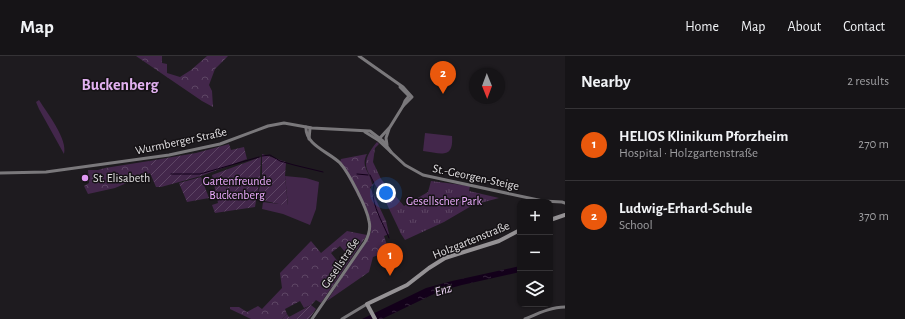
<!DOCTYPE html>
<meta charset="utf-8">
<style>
body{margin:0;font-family:"Alegreya Sans",sans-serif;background:#232124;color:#f1f3f6}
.controls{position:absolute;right:12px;bottom:12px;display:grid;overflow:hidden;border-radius:8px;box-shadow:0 1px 3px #0004}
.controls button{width:36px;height:36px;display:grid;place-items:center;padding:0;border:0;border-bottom:1px solid #353336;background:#161417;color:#f1f3f6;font:20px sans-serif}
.compass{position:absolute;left:469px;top:12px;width:36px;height:36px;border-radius:50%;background:#161417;box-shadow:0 1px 3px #0004;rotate:179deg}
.you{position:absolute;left:386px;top:137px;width:14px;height:14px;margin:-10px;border:3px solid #fff;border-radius:50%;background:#1a73e8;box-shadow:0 0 0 6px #1a73e833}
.badge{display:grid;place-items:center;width:26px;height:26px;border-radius:50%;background:#ea580c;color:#fff;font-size:13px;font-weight:700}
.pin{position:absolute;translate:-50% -33px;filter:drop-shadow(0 1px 2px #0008)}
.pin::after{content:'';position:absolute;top:21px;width:14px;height:12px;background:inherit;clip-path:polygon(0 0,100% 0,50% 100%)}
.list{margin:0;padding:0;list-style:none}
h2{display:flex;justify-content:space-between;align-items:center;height:52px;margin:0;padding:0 16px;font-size:17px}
h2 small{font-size:13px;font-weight:400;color:#9e9ea1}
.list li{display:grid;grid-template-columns:26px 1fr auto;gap:12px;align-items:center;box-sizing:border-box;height:72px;padding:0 16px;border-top:1px solid #353336}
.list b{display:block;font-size:15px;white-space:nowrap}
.list p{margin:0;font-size:13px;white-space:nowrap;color:#9e9ea1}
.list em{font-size:13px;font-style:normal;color:#9e9ea1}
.icon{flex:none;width:22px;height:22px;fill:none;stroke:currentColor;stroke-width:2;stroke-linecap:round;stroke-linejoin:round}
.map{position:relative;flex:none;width:565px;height:263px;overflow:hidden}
header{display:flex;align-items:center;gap:24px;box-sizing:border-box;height:56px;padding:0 20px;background:#161417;border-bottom:1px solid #353336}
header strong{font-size:19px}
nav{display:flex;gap:22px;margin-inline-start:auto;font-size:14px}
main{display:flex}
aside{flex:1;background:#161417}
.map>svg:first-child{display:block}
.grass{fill:#43274b}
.forest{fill:url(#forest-crowns);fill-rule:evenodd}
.park{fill:url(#park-tufts)}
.garden{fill:url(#garden-furrows)}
.water{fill:url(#water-ripples)}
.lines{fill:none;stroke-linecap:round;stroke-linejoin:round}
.stream{stroke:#13001a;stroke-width:1}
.secondary{stroke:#7a787b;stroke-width:3}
.primary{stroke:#959295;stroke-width:4}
.poi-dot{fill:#de98f2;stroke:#151215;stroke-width:1.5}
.labels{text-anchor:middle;stroke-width:3;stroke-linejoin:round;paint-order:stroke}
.street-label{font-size:12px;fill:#e1dfe1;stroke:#151215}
.poi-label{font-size:12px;fill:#e1dfe1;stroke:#151215;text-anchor:start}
.park-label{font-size:12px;fill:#ecacfe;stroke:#151215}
.water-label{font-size:13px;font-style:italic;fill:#eed5f6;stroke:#151215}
.district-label{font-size:16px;font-weight:bold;fill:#e2b1f0;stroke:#151215}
</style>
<header>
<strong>Map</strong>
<nav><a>Home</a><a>Map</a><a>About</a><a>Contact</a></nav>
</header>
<main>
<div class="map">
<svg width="565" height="263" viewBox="0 0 565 263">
<defs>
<pattern id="forest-crowns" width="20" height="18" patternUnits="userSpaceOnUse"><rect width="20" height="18" fill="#43274b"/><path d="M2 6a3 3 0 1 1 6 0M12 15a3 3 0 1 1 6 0" fill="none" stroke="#5e4665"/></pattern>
<pattern id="park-tufts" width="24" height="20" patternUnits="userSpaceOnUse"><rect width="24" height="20" fill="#43274b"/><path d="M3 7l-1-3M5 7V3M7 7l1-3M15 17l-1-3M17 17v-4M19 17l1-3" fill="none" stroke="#5e4665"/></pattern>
<pattern id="garden-furrows" width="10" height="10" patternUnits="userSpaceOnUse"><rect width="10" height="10" fill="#43274b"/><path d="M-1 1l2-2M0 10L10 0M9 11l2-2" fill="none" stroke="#5e4665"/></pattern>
<pattern id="water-ripples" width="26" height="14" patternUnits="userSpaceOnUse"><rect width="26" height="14" fill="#13001a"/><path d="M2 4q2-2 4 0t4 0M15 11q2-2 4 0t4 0" fill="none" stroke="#35253b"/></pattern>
</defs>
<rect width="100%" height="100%" fill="#1e1b1f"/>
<g class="grass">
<path d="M39 44C47 57 68 83 64 98L39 53 36 46Z"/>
<path d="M425 77 452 80C454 104 440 97 423 95Z"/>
<polygon points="285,120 306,122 319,126 316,153 310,169 283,158 262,153 263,146 288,149"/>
</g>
<g class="forest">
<polygon points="136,0 162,0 162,7 167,8 167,17 180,21 191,14 207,0 228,0 215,13 209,29 212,35 213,51 202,45"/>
<path d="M367 98C360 111 370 115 372 128L374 129 370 131 386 165 389 178 384 180 388 192 383 194 384 197 373 201 369 216 327 245 371 176 369 161 340 106 341 103Z"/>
<polygon points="149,105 152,109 150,117 115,132 88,138 84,130 89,127 88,114 98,114 105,112"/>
<path d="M347 175 367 179 321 247 316 244 311 249 304 252 300 245 285 253 287 258 282 263H251L230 253V251H239L247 256 258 250 262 253 282 232 280 217 311 185 321 197ZM340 190 350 202 343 212 331 197Z"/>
</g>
<path class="park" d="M377 86 379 88 375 92 373 106 381 123 404 150 428 136 431 125 470 130 469 135 499 142 473 149 444 166 405 184 401 178C396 167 390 155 385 144 380 135 366 118 366 108 366 100 372 92 377 86Z"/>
<g class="garden">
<polygon points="229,88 231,94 244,91 247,103 201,120 161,131 156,131 150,117 151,109 149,105 196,97"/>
<polygon points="262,98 286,106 285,120 288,150 256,143 262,124"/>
<polygon points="261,101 260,121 255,151 215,157 212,149 218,147 212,119"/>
<polygon points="201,121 209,142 187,146 179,127"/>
<polygon points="311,249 316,253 309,263 282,263 287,258 289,261"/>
</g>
<polygon class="water" points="520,210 520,216 462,229 440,235 382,263 362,263 426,232 452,225"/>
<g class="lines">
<g class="stream">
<polyline points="262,100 270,99 280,105 294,109 323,116"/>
<polyline points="171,118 200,118 259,101"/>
<polyline points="357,118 368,119"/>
<polyline points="370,119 374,127"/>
<path d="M374 129C369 146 383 166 389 182"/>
</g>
<g class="secondary">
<polyline points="359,0 403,31 412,41 403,50 390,71 379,83"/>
<polyline points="400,31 409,40 405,45 403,50"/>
<path d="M306 71C305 89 329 96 340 107 349 117 367 152 369 165 371 173 369 179 365 186L312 263"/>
<polyline points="365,76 378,84 405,109 423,119 543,145 562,146 565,147"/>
<polyline points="309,83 310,72"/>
<polyline points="387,89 386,82 389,73"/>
<polyline points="0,117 46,116 169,99 220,88 268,70 284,67 312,72 370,75 383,85 391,96"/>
<polyline points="342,263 367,248"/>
<path d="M525 263C537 258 551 251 565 251"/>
</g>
<g class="primary">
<polyline points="550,164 565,159"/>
<polyline points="375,263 367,248 407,229 429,212 445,202 499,185 520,174"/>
</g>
</g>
<circle class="poi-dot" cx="85" cy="122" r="4"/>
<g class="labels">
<g class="street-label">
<text transform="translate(181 85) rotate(-12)" y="4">Wurmberger Straße</text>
<text transform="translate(476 121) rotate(12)" y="4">St.-Georgen-Steige</text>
<text transform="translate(471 184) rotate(-22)" y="4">Holzgartenstraße</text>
<text transform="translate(340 207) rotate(-56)" y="4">Gesellstraße</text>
</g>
<g class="poi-label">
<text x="93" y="126">St. Elisabeth</text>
</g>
<g class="park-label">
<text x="237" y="129">Gartenfreunde<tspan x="237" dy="14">Buckenberg</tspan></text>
<text x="444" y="149">Gesellscher Park</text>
</g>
<g class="water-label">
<text transform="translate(443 233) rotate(-16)" y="5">Enz</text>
</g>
<g class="district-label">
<text x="120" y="34">Buckenberg</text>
</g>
</g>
</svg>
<div class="controls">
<button>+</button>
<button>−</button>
<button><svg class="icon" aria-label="layers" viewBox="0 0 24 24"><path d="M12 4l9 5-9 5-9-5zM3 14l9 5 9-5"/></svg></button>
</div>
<svg class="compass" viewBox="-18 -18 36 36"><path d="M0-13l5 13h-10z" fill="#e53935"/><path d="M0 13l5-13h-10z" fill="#9e9ea1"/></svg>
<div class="you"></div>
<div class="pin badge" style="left:390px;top:220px">1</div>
<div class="pin badge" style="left:443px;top:38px">2</div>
</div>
<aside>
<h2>Nearby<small>2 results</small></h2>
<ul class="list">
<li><span class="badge">1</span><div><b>HELIOS Klinikum Pforzheim</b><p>Hospital · Holzgartenstraße</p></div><em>270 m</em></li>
<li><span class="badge">2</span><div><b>Ludwig-Erhard-Schule</b><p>School</p></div><em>370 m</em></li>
</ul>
</aside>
</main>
